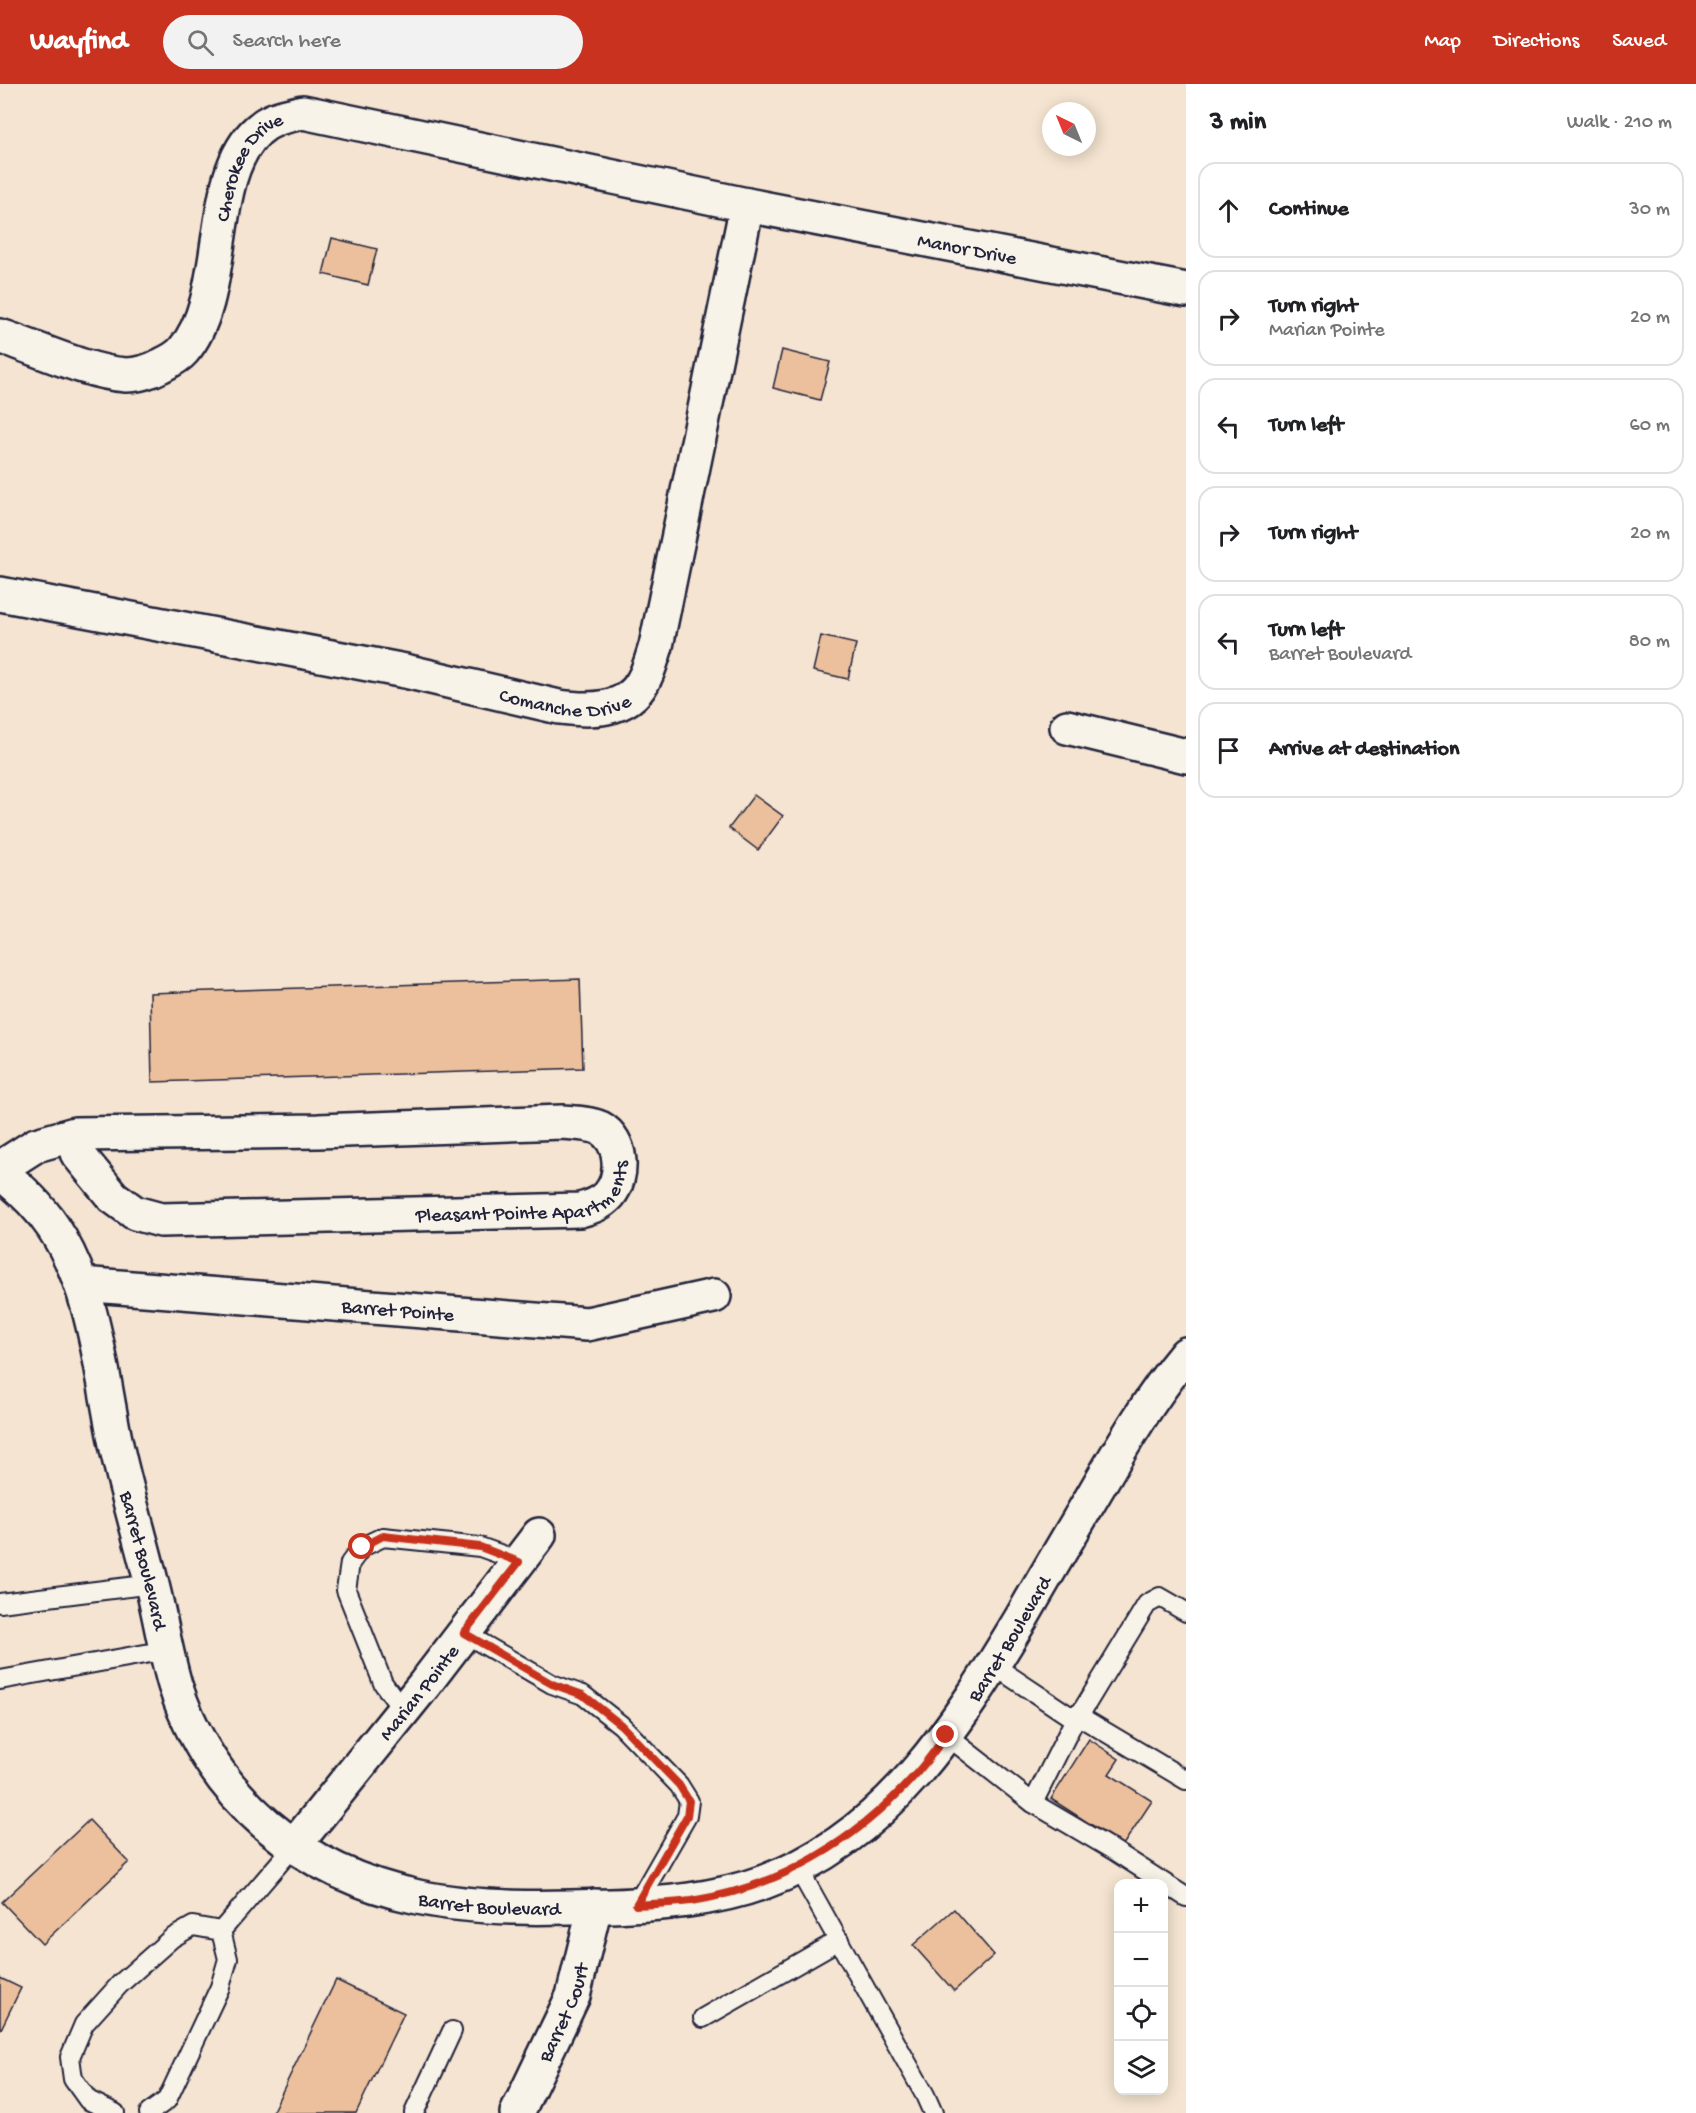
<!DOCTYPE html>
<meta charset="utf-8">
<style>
body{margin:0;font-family:"Gochi Hand",sans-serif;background:#f2f2f2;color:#202124}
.controls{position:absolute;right:18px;bottom:18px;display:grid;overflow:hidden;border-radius:12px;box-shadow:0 3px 15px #0003}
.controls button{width:54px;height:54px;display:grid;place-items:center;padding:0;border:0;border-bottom:2px solid #e0e0e0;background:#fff;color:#202124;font:30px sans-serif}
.compass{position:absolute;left:1042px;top:18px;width:54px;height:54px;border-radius:50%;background:#fff;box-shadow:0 3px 15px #0003;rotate:317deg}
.stop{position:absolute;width:18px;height:18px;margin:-14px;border:4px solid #c8321e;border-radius:50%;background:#fff}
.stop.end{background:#c8321e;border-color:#fff;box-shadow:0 2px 6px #0008}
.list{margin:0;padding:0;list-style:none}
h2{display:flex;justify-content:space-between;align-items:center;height:78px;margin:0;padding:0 24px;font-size:26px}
h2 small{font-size:20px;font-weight:400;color:#757577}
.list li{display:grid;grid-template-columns:39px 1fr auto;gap:18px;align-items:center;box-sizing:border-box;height:96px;margin:0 12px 12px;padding:0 12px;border:2px solid #e0e0e0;border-radius:18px}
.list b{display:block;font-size:22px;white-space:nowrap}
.list p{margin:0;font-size:20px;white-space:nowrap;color:#757577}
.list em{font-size:20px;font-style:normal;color:#757577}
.icon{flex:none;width:33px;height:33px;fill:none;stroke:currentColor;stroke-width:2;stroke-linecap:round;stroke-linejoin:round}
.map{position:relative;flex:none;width:1186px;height:2029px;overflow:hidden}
header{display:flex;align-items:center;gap:36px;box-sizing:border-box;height:84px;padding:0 30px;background:#c8321e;color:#fff}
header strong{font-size:28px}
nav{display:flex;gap:33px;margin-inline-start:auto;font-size:21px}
.search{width:420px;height:54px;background:#f2f2f2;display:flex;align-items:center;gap:15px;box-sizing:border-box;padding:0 21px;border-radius:33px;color:#757577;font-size:22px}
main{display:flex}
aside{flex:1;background:#fff}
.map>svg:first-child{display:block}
.building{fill:#ecc09c;stroke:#22223b;stroke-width:1.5}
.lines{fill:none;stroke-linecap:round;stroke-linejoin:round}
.service-casing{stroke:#22223b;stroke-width:22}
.minor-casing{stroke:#22223b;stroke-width:38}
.service{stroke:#f7f3e8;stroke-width:18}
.minor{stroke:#f7f3e8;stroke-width:33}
.route{stroke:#c8321e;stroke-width:8}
.labels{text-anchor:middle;stroke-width:4.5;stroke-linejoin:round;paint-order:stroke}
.street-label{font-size:20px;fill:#22223b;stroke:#f7f3e8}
</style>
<header>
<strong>Wayfind</strong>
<div class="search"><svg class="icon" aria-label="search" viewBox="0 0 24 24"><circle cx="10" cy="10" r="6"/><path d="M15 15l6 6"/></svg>Search here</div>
<nav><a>Map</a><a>Directions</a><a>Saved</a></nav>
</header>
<main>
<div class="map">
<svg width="1186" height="2029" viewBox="0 0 1186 2029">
<rect width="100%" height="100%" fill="#f4e4d1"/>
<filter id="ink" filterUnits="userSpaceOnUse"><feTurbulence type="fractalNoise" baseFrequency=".0167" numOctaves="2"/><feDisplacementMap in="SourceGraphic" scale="12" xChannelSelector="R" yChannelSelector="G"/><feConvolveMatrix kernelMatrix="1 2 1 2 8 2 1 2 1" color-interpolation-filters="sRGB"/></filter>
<g filter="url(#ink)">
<g class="building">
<polygon points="332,154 377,165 368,201 323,190"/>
<polygon points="782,266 830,278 820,316 773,304"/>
<polygon points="821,552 856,560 848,595 813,587"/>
<polygon points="754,711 783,732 758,766 729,744"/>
<polygon points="580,895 583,984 152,998 150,909"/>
<polygon points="1089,1655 1119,1675 1109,1690 1152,1717 1123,1761 1051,1715"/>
<polygon points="89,1736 129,1778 42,1860 2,1818"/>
<polygon points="954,1825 994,1871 954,1907 913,1861"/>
<polygon points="0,1894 21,1904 0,1947"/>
<polygon points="336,1896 404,1929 356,2029 272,2029"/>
</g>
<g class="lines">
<g class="service-casing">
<g id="service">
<polyline points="0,1519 152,1500"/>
<polyline points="464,1549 552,1600 583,1611 621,1641 679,1701 689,1717 687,1732 636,1821"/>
<polyline points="993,1581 1068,1631 1077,1631 1082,1627 1147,1520 1160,1513 1186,1528"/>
<polyline points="0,1596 167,1566"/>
<polyline points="403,1627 383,1599 346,1506 350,1479 362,1463 383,1453 480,1463 519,1477"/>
<polyline points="946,1651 1033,1719 1113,1766 1186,1813"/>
<polyline points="1033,1719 1077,1631 1186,1696"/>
<polyline points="798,1784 925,2011 933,2029"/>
<polyline points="221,1847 294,1762"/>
<polyline points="703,1934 839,1856"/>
<polyline points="115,2029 88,2016 73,1995 70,1973 84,1940 120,1900 172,1854 193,1842 221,1847"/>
<polyline points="149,2029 167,2016 220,1903 228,1875 221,1847"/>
<polyline points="414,2029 452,1947"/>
</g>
</g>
<g class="minor-casing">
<g id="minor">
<path id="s1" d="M0 252C36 264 89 289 126 291 137 291 151 287 160 282 168 278 177 274 183 267 231 212 205 93 258 46 271 34 286 32 303 28L747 121 1186 206"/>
<path id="s2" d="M0 510 405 587 559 623C589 627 627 628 643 597 649 587 652 574 656 562L747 121"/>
<polyline points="1067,643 1186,672"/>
<path id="s3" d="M0 1084 36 1061 75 1050 77 1069 113 1113 135 1129 161 1136 580 1126C591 1123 601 1120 609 1111 625 1092 622 1056 600 1044 589 1039 574 1039 562 1038L318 1047 75 1050"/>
<path id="s4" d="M0 1088C20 1104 39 1122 53 1143 96 1207 101 1292 117 1365 127 1409 140 1453 151 1497 160 1531 165 1567 175 1601 212 1715 302 1789 418 1813 480 1826 548 1824 611 1822 663 1820 715 1816 764 1798 887 1754 958 1640 1022 1533 1046 1491 1071 1449 1095 1408 1123 1360 1151 1312 1186 1270"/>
<path id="s5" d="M81 1200 587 1240 714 1212"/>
<path id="s6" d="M294 1762 424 1601 539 1451"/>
<path id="s7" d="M517 2029 573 1912 595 1822"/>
</g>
</g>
<use href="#service" class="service"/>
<use href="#minor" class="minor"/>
</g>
</g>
<g class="lines" filter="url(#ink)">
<path class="route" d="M362 1463 383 1452 480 1463 519 1478 464 1549 552 1600 583 1611 621 1641 679 1701 689 1717 687 1732 636 1821C654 1820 673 1819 691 1817 779 1804 856 1757 915 1691 926 1679 936 1665 946 1651"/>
</g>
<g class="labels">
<g class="street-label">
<text dy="7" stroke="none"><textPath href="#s1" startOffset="396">Cherokee Drive</textPath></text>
<text dy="7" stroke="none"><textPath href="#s1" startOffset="1160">Manor Drive</textPath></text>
<text dy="7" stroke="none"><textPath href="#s2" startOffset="576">Comanche Drive</textPath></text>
<text dy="7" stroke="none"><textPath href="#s3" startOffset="585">Pleasant Pointe Apartments</textPath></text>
<text dy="7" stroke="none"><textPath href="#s5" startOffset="318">Barret Pointe</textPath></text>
<text dy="7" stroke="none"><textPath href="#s4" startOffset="424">Barret Boulevard</textPath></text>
<text dy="7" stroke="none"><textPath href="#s4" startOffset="1593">Barret Boulevard</textPath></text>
<text dy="7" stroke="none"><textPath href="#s6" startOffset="198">Marian Pointe</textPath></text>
<text dy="7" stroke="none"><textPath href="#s4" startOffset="963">Barret Boulevard</textPath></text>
<text dy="7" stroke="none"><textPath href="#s7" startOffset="111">Barret Court</textPath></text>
</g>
</g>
</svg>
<div class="controls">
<button>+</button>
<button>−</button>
<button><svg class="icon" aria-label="locate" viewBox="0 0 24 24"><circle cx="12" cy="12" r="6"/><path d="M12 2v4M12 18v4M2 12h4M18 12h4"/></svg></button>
<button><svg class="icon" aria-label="layers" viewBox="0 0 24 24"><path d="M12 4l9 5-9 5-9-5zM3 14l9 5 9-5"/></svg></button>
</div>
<svg class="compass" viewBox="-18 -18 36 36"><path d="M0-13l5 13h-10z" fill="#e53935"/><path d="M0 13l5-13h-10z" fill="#757577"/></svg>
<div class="stop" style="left:362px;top:1463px"></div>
<div class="stop end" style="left:946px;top:1651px"></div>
</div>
<aside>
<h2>3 min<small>Walk · 210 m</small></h2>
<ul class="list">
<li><svg class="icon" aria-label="ahead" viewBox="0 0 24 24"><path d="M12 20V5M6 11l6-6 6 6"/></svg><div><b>Continue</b></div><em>30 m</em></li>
<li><svg class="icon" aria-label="right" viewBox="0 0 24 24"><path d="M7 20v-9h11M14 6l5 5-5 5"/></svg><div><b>Turn right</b><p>Marian Pointe</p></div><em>20 m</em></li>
<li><svg class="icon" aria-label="left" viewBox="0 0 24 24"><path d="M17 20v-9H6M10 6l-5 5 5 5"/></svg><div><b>Turn left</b></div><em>60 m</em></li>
<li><svg class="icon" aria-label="right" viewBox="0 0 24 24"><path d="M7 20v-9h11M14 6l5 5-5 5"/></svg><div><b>Turn right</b></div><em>20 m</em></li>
<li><svg class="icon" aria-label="left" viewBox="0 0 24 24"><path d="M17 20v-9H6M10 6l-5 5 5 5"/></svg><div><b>Turn left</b><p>Barret Boulevard</p></div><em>80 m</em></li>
<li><svg class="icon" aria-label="arrive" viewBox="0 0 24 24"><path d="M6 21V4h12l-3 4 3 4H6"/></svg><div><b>Arrive at destination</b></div></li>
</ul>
</aside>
</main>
